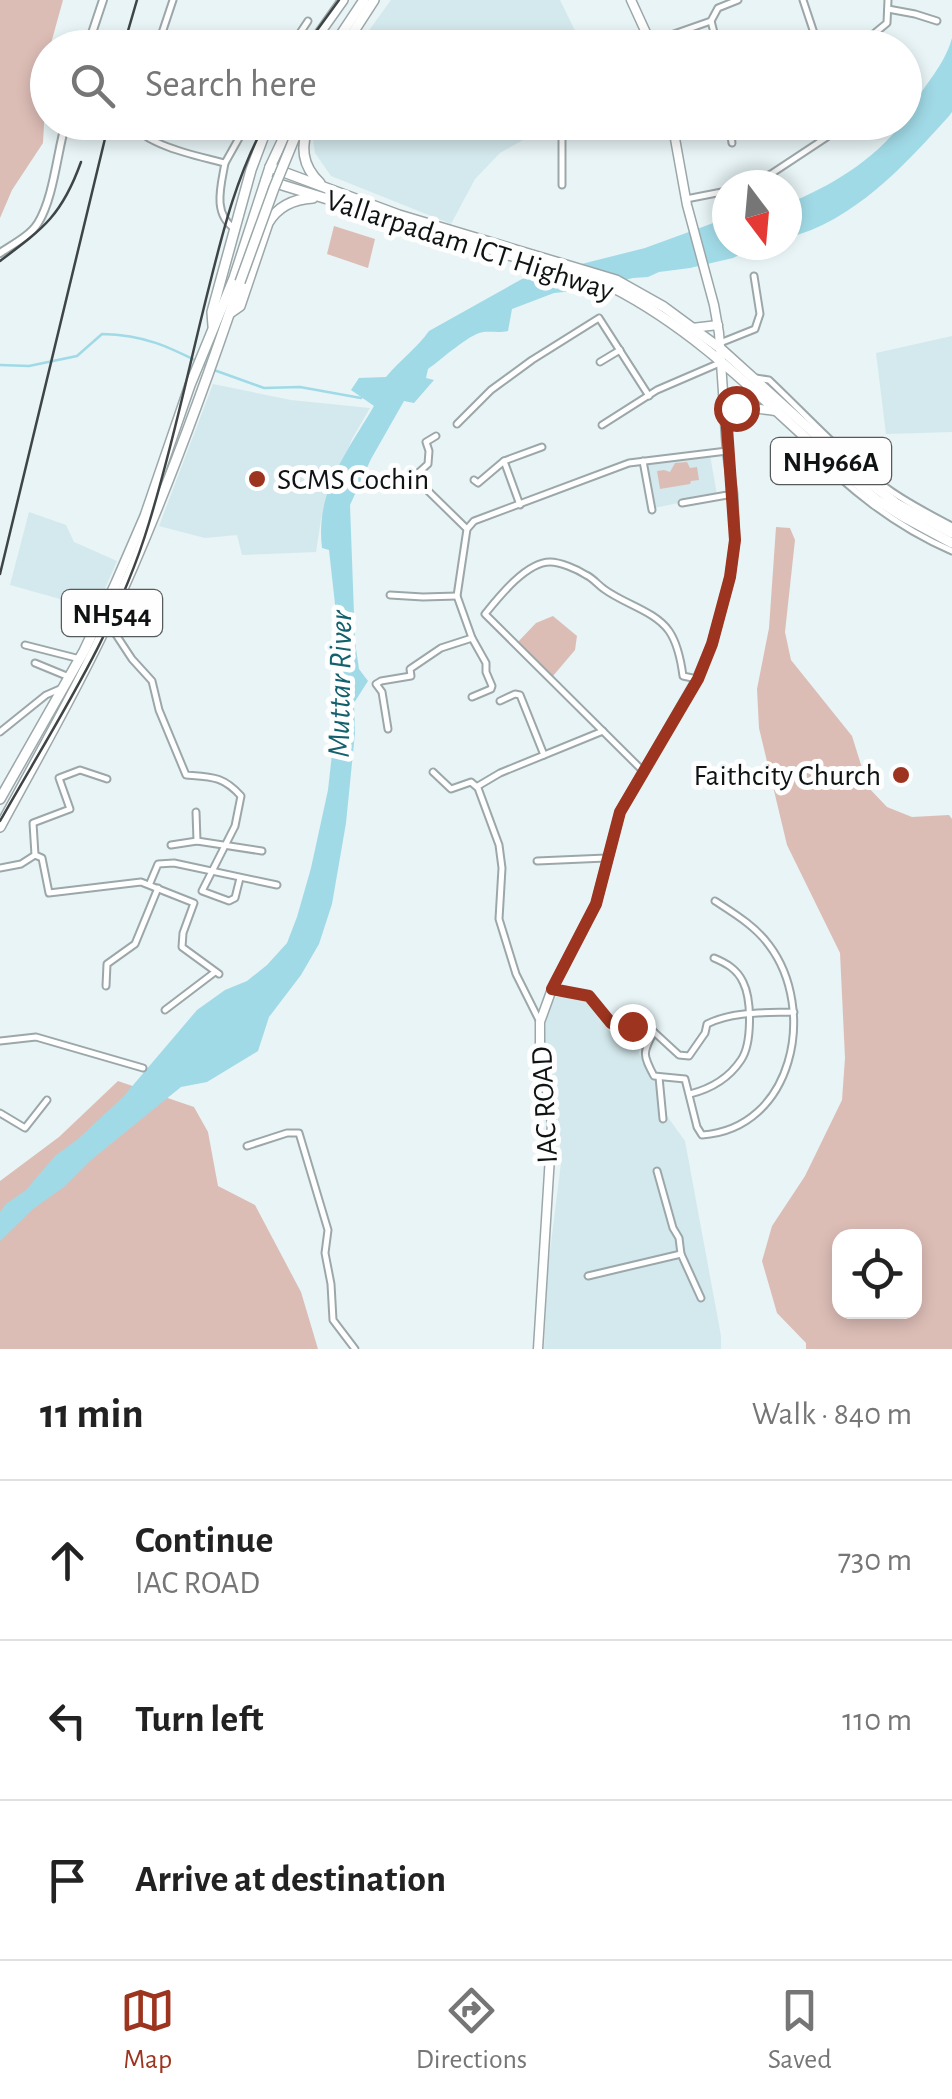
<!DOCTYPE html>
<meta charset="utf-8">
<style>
body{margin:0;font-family:"Alegreya Sans",sans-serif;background:#f6f6f6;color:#222}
.controls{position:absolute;right:30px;bottom:30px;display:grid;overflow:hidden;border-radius:20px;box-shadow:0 5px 15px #0003}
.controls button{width:90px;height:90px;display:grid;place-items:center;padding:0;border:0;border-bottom:2px solid #e0e0e0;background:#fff;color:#222;font:50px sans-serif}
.compass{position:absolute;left:712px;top:170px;width:90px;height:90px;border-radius:50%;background:#fff;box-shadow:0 5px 15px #0003;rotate:164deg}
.stop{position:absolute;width:30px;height:30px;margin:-22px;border:8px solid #9d341f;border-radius:50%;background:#fff}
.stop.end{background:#9d341f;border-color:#fff;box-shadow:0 2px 10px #0008}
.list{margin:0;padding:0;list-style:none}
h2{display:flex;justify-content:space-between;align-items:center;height:130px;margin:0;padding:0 40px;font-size:42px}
h2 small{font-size:32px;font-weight:400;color:#767676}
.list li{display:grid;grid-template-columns:65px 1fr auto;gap:30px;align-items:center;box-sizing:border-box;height:160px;padding:0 40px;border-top:2px solid #e0e0e0}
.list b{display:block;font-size:38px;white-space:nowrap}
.list p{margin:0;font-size:32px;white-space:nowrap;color:#767676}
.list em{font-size:32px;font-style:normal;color:#767676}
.icon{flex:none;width:55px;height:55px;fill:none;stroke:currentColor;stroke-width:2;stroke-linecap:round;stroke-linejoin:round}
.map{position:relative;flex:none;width:952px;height:1349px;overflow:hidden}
.search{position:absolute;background:#fff;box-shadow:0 5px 15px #0003;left:30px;right:30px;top:30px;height:110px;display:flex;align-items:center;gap:25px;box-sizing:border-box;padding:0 35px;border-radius:55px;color:#767676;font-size:38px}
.sheet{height:610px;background:#fff}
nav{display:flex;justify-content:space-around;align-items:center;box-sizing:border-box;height:140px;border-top:2px solid #e0e0e0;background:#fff;font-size:28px;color:#767676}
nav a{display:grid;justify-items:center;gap:5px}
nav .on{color:#9d341f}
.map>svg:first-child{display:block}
.built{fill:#d4e9ed}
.green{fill:#dcbdb6;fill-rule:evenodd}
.water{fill:#a0dae6}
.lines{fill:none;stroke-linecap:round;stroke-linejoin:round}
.stream{stroke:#a0dae6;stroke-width:2.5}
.minor-casing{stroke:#9ca7a9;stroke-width:9}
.tertiary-casing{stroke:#9ca7a9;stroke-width:10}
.secondary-casing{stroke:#9ca7a9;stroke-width:11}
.trunk-casing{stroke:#9ca7a9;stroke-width:12}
.minor{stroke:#fff;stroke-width:5}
.tertiary{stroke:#fff;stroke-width:6}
.secondary{stroke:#fff;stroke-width:8}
.trunk{stroke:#fff;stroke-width:9}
.rail{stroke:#3f4546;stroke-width:2.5}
.trunk-bridge-casing{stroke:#9ca7a9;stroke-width:12;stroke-linecap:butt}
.trunk-bridge{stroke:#fff;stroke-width:9}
.route{stroke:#9d341f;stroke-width:12}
.poi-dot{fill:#9d341f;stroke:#fefefe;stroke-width:4}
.labels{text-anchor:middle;stroke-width:10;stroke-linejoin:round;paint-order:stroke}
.shield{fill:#fefefe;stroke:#575a5a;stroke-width:2.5}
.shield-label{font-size:28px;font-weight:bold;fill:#0f1314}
.street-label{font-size:30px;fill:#0f1314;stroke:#fefefe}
.poi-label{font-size:30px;fill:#0f1314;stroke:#fefefe;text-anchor:start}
.water-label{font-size:32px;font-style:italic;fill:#13616d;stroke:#fefefe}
</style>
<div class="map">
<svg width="952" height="1349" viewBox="0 0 952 1349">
<rect width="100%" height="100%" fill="#e8f4f6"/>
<g class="built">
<polygon points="391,0 560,0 583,47 360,47 370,29"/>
<polygon points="320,123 320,122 553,123 500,153 475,179 451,224 331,176 315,153 313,139"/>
<polygon points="952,336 952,432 886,434 876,353"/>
<polygon points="213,384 291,400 370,408 352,439 321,519 316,552 242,555 237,535 205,538 159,526"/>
<polygon points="710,455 717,495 654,508 645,463"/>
<polygon points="29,512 66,525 74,542 117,561 96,609 10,585"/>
<polygon points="556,997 584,997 609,1031 636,1028 639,1054 656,1075 659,1105 685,1141 721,1336 721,1349 544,1349 548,1267 561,1163 559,1126 544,1046 547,1011"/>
</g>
<g class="green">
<polygon points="0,0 63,0 50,47 48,48 43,143 12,190 0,218"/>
<polygon points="334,226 375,239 368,268 327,254"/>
<polygon points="687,462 690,468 697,467 699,480 691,481 690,484 660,489 657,471 664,470 670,472 675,463"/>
<path d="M776 527 790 528 795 540 785 632 791 660 852 736 868 787 887 807 912 817 949 815 952 819V1349H806V1343L777 1313 762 1261 772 1226 805 1176 842 1100 845 1058 840 953 787 845 759 728 757 689 769 628ZM840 1236H914V1312H840Z"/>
<polygon points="553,616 577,636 575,650 553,676 517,643 536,623"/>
<polygon points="118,1081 194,1107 208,1132 218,1186 255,1205 301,1292 318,1349 0,1349 0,1181 59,1137"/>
</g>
<g class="water">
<path d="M952 38V112L949 116C905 165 854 221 787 238V204C831 186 873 161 902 123L904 122C916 93 944 69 952 38Z"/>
<path d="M727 218V245H761L733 258 690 268 659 272 648 277 633 278 583 290 554 293 512 309 508 331C499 333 491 331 483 332 469 334 441 360 428 369L426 378 434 380 414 403 404 401 371 459 350 505 355 642 359 669 368 681 354 703 355 733 346 823 332 904 319 944 301 975 269 1017 258 1051 207 1082 181 1087 91 1160 64 1187 33 1209 0 1241V1212L6 1204 26 1190 55 1156 78 1139 123 1097 197 1010 225 990 247 981 267 965 287 943 297 917 311 868 328 790 332 754 337 656 335 604 329 550 322 548C315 492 347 452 374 406L351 390 359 378 386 377C400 360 417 348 429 331L522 279 645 248Z"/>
</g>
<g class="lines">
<g class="stream">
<path d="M0 365 29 366 77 356 102 334C146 335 169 347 207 366"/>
<polyline points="214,370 264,388 300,387 361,398"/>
</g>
<g class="minor-casing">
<g id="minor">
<polyline points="803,0 819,48"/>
<polyline points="888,9 915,14 937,21"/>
<polyline points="711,21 718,48"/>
<polyline points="651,42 711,21 718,8 738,0"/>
<polyline points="157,48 173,0"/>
<polyline points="290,48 308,21"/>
<polyline points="843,48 870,37 887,23 888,0"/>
<path d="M132 122C142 145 201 157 225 163L248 122"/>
<polyline points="729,122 732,143"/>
<polyline points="843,122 852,132 858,131 869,122"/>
<path d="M225 163C221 186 212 214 235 229"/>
<polyline points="562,185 562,135 608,122"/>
<polyline points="751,185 771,174 827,137"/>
<polyline points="686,199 727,191"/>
<polyline points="720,343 755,329 760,314 754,276"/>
<polyline points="600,362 620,350"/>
<path d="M756 378 769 380C807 416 843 456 884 486 905 502 929 514 952 526"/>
<polyline points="457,424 491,390 532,360 599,318 649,396"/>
<polyline points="602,425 657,390 722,362"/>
<polyline points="436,436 426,442 429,451 428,464 417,474 418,481 467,529"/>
<path d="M803 436 804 444C848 488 894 526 952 551"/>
<polyline points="504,461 542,447"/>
<polyline points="643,461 652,510"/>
<polyline points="474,480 478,483 504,461 520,505"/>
<polyline points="682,503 733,494"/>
<polyline points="390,595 423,597 457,596"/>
<path d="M109 624 132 659 152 681 159 710 186 775C212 777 223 776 241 796L235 826 202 891 229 901 235 898 240 878"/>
<polyline points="25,645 80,659"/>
<polyline points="35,663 69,677"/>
<polyline points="472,697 491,689 492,686 486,672 486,663 472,638 457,596 467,529 474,521 629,463 727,451"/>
<polyline points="500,701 515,694 520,695 544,755"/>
<polyline points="388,729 382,692 376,684 381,681 411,676 410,669 441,648 472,638"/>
<polyline points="0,732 46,695 62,688"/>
<path d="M643 771 485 614C498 598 526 562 550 562 560 562 577 569 586 575 593 578 598 585 604 589 624 604 655 611 669 631 678 644 681 661 683 676L697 679"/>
<polyline points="433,772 451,789 471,782 478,788 499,845 502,868 499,919 516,974 540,1022"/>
<polyline points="478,786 500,773 603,731"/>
<polyline points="196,812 197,841"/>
<polyline points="171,845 197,841 262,851"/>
<polyline points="35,855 33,823 70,809 59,778 80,770 107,779"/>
<polyline points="537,861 606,858"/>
<polyline points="0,868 21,864 35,855 42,858 49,893 141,882 194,903 183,933 182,947 219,974"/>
<polyline points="150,883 158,864 174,863 277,885"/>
<polyline points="106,986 107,964 135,944 158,888"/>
<path d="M552 989 589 996 611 1023 654 1032 679 1055 689 1056 705 1033 707 1024C733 1011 766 1013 794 1012"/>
<polyline points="165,1010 215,972"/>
<path d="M654 1032C642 1053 643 1055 654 1076L685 1079 697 1127 702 1135C793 1129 818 1010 769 945 755 926 735 914 715 901"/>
<polyline points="0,1041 36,1037 143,1068"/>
<polyline points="659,1077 663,1119"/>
<path d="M690 1094C710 1089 729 1078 741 1060 752 1044 752 1000 743 982 737 969 726 963 714 958"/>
<polyline points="0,1113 25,1128 47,1100"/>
<polyline points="247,1146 287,1133 299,1133 328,1230 325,1253 331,1284 333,1320 355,1349"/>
<polyline points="657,1171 673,1228 679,1238 681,1254 701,1298"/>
<polyline points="588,1276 681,1254"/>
</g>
</g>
<g class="tertiary-casing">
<g id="tertiary">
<polyline points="87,48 103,0"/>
<path d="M0 253C12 245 30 236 38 223 54 197 57 152 66 122"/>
</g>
</g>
<g class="secondary-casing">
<g id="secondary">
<polyline points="631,0 653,48"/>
<polyline points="692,328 718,325"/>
<path d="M726 414C743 404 756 409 775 411"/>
<polyline points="538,1349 552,1124 540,1046 540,1022 552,989 596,904 620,812 697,679 712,644 730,577 735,540 733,494 727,451 719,333 714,305 687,205 672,122"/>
</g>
</g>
<g class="trunk-casing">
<g id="trunk">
<polyline points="309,48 343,0"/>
<polyline points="332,48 364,0"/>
<polyline points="343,48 374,0"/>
<path d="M310 122C300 145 301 165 320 183"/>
<polyline points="270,167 399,215 616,280 664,307 721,349 867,481 897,504 952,533"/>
<path d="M266 180 612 287C717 341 787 428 877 500L902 516 952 543"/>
<path d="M230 313 240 306 268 223C278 206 293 199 313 198"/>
<polyline points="213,326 212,312 251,170 269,122"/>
<polyline points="0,799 84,651 116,583 145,516 190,385 234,278 270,167 291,122"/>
<path d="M0 827C36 760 75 693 107 624 159 513 201 398 240 282"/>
</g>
</g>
<use href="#minor" class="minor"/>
<use href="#tertiary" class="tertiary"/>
<use href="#secondary" class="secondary"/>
<use href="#trunk" class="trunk"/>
<g class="rail">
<polyline points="123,48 137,0"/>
<polyline points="304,48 339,0"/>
<path d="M0 261C44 228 62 215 81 162"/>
<polyline points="0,574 109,122"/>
<path d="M0 821C55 724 117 630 149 523 173 445 189 366 209 287 223 231 237 174 266 122"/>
</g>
<g class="trunk-bridge-casing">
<polyline id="trunk-bridge" points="240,282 274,188 301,122"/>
</g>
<use href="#trunk-bridge" class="trunk-bridge"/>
</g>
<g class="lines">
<polyline class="route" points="632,1026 611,1023 589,996 552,989 596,904 620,812 698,679 712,644 730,577 735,540 726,414 736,408"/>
</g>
<g class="poi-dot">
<circle cx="257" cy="479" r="10"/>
<circle cx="901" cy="775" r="10"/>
</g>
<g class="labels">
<g class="shield">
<rect x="771" y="438" width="120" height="46" rx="8"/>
<rect x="62" y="590" width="100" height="46" rx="8"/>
</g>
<g class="shield-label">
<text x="831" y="471">NH966A</text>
<text x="112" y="623">NH544</text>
</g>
<g class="street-label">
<text transform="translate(470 245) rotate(18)" y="10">Vallarpadam ICT Highway</text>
<text transform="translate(544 1105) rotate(-93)" y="10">IAC ROAD</text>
</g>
<g class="poi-label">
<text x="277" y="489">SCMS Cochin</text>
<text x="881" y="785" text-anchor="end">Faithcity Church</text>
</g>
<g class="water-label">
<text transform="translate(339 684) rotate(-89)" y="11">Muttar River</text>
</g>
</g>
</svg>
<div class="controls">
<button><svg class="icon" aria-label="locate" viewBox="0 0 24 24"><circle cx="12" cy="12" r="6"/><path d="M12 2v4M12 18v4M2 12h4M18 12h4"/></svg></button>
</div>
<svg class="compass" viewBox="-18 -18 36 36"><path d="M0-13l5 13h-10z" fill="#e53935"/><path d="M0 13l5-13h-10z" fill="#767676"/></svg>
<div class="stop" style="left:736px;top:408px"></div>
<div class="stop end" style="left:632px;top:1026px"></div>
<div class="search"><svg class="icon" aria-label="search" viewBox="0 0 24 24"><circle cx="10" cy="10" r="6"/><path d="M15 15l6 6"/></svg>Search here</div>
</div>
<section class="sheet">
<h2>11 min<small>Walk · 840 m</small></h2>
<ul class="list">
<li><svg class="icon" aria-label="ahead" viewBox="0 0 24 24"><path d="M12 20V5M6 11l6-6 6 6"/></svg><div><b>Continue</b><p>IAC ROAD</p></div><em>730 m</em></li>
<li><svg class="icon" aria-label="left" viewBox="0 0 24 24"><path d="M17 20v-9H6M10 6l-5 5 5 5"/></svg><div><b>Turn left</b></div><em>110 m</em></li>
<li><svg class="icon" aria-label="arrive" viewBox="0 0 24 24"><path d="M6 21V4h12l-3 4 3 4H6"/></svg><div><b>Arrive at destination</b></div></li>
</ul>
</section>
<nav>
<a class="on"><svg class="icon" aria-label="map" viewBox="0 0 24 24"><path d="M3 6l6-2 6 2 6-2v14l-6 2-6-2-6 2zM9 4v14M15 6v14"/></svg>Map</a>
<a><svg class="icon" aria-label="directions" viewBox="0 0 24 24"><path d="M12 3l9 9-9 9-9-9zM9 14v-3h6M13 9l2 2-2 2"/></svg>Directions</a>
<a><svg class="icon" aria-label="saved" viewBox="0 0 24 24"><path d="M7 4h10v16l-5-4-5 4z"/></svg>Saved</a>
</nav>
